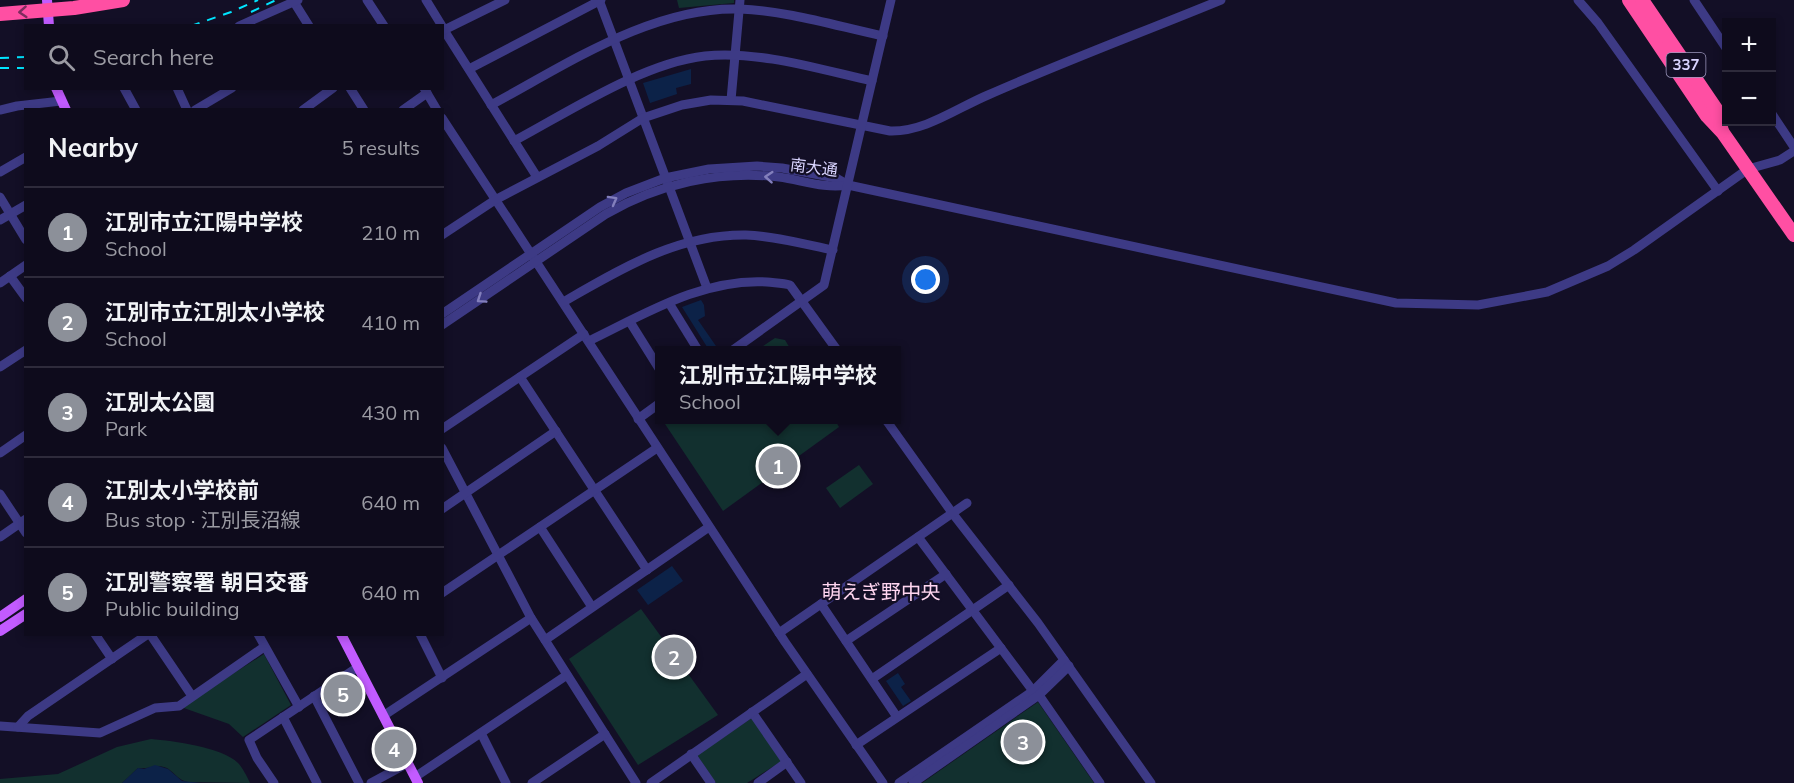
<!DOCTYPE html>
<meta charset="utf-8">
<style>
body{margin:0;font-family:Mulish,"Noto Sans JP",sans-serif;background:#1c1929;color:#f1f3f6}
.controls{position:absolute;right:18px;top:18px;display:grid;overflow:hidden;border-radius:0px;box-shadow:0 3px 9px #0003}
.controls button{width:54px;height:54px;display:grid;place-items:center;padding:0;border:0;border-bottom:2px solid #2e2b3b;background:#0e0b1c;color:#f1f3f6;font:30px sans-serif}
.you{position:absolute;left:926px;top:280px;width:21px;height:21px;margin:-15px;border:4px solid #fff;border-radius:50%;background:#1a73e8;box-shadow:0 0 0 9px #1a73e833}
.badge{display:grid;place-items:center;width:39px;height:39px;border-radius:50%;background:#8c9099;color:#fff;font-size:20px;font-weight:700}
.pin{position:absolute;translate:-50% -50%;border:3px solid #fff;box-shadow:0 2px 6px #0006}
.popup{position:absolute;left:655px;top:346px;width:246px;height:78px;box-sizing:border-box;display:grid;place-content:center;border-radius:0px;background:#0e0b1c;filter:drop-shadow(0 2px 4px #0005);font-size:20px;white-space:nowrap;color:#9b9ba3}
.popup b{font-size:22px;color:#f1f3f6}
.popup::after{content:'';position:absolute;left:50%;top:100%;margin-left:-12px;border:12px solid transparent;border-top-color:#0e0b1c}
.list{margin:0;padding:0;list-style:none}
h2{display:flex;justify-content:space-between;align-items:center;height:78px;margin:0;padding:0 24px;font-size:26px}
h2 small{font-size:20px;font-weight:400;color:#9b9ba3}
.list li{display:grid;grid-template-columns:39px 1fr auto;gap:18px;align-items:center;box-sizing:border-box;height:90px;padding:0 24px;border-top:2px solid #2e2b3b}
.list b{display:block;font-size:22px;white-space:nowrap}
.list p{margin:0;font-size:20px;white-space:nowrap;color:#9b9ba3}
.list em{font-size:20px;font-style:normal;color:#9b9ba3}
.icon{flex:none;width:33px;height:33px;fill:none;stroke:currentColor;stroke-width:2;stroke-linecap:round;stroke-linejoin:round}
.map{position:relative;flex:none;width:1794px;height:783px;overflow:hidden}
.search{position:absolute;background:#0e0b1c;box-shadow:0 3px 9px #0003;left:24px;top:24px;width:420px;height:66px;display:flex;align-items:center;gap:15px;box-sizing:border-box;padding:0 21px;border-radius:0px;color:#9b9ba3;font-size:22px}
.panel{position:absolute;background:#0e0b1c;box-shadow:0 3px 9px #0003;left:24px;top:108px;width:420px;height:528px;border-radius:0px}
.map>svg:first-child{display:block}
.green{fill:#12302f}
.water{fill:#0c2248}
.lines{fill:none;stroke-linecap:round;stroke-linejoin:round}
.minor{stroke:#3d3a85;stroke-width:9}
.major{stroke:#c25bff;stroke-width:10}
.highway{stroke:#ff4fa3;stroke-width:14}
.rail{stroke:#00e5ff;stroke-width:2;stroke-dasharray:9 8;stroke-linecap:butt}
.oneway{stroke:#7d2c5e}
.oneway2{stroke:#837fbc}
.labels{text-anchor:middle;stroke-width:4.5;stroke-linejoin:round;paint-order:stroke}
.shield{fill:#130f26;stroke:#9e99be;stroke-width:1.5}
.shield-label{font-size:15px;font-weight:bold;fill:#d9d4ff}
.street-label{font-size:16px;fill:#d9d4ff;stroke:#130f26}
.quarter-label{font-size:20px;fill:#ffd6f0;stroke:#130f26}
</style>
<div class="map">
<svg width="1794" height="783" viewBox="0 0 1794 783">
<rect width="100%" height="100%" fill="#130f26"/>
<g class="green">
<polygon points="677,0 734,0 734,3 679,8"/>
<polygon points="775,338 785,340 791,350 757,350"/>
<polygon points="665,420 835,420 839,427 723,511 665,424"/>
<polygon points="859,465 873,484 840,508 826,488"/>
<polygon points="641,609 718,715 638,765 569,659"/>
<polygon points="264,654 291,705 243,737 229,724 181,707"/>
<polygon points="1038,702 1094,783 922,783"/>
<polygon points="752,718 782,761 747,783 716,783 697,755"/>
<path d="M151 739C173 741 222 747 238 763 243 768 247 777 250 783L188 782C178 780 175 773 167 768 157 763 148 770 138 768L122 783H0V779L58 774 117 747Z"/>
</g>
<g class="water">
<polygon points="691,69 691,84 676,88 677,94 650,103 643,83"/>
<polygon points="701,300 704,305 705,316 698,320 718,349 709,350 682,307"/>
<polygon points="672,566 683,581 648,605 637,590"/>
<polygon points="898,673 905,684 901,687 911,701 903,706 886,681"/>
<polygon points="155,765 168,769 182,781 201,783 122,783 138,768 144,769"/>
</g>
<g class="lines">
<g class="minor">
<polyline points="367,0 384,26"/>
<polyline points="426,0 442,26"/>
<polyline points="599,0 707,288"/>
<polyline points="1578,0 1598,23 1718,191"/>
<polyline points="1694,0 1726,48"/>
<polyline points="294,2 309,26"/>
<polyline points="239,26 298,0"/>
<polyline points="442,27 537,177"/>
<polyline points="442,31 505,0"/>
<polyline points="469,69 601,0"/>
<polyline points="124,88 136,110"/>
<polyline points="177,88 187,110"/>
<polyline points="350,88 364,110"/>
<polyline points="424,88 437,110"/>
<polyline points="731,100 740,0"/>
<path d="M491 105C566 65 652 6 740 9 788 11 836 26 883 36"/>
<polyline points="0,110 17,106 61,101"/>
<polyline points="195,110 232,88"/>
<polyline points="303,110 333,88"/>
<polyline points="403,110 427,93"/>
<polyline points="1772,114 1794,147"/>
<polyline points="442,118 785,642 883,783"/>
<path d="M514 141C570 111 643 63 705 56 757 50 822 70 872 81"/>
<polyline points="0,172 26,157"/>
<polyline points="0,197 26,240"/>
<polyline points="0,220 26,205"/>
<path d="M442 235 495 200 598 146 643 118 682 105 711 100 743 101 890 131C925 132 957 108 988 95 1065 61 1143 32 1221 0"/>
<polyline points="10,276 26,298"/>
<polyline points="0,283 26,265"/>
<path d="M563 302C621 269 677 234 746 235 775 236 804 244 833 250"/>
<polyline points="669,303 698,350"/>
<polyline points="442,314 600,207 626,193 665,178 709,169 757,166 782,168 836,178 848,185 1396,303 1478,305 1547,292 1608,266 1634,250 1748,169 1780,160 1794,151"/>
<polyline points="630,322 660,370"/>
<path d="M442 325 606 214C658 184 719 170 779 177 802 180 824 189 848 185"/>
<path d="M589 341C645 314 703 278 767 282 775 283 783 283 790 285L837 350"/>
<polyline points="733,350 824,285 891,0"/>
<polyline points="0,367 26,350"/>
<polyline points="520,377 647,570"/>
<polyline points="638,419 660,403"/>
<polyline points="886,420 953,514 1038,623 1151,783"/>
<polyline points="442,429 584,334"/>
<polyline points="442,448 531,618 636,783"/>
<polyline points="0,453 26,435"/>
<polyline points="0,494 26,533"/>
<polyline points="442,509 556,431"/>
<polyline points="540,527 592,607"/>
<polyline points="0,537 26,519"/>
<polyline points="918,537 1033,691 1039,695 1100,783"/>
<polyline points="442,593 657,448"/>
<polyline points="821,604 897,717"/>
<polyline points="779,633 967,503"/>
<polyline points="95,634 112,659"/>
<polyline points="150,634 192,696"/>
<polyline points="258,634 299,707"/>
<polyline points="420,634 442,678"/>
<polyline points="545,640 709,527"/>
<polyline points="846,641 946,574"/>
<polyline points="872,679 1009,585"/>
<polyline points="314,696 359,783"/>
<polyline points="752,712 801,783"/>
<polyline points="383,716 531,618"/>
<polyline points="283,717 317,783"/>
<polyline points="0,726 100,733 155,708 179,706 264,647"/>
<polyline points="18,727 28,716 148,634"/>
<polyline points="481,733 506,783"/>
<polyline points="856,745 1001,648"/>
<polyline points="691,754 711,783"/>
<polyline points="415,777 567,675"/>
<polyline points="274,783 257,758 249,740 358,667"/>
<polyline points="371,783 408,763"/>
<polyline points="532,783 605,734"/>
<polyline points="651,783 807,674"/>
<polyline points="758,783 787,762"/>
<polyline points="899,783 1033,691 1064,660"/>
<polyline points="913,783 1039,695 1069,666"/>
</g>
<g class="major">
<polyline points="47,0 49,26"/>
<polyline points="56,88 66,110"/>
<polyline points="0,617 26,599"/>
<polyline points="0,631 26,614"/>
<polyline points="341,634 418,783"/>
</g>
<g class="highway">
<polyline points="1629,0 1707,116 1723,133 1794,235"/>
<polyline points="1642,0 1716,109 1722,131"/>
<polyline points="0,14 74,8 123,0"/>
</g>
<g class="rail">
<polyline points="251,12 276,0"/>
<polyline points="191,26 231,12 258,0"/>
<polyline points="0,58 26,57"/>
<polyline points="0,68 26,68"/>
</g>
</g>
<defs><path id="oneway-chevron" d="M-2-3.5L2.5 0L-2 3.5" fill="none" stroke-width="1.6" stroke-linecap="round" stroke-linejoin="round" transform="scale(1.5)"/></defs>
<use class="oneway" href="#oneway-chevron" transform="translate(23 12) rotate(176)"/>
<g class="oneway2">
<use href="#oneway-chevron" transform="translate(769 177) rotate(-176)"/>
<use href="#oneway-chevron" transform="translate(613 200) rotate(-29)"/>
<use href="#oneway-chevron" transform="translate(481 299) rotate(146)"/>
</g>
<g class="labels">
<rect class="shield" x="1666.5" y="53" width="39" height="24" rx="4.5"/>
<g class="shield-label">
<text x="1686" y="70">337</text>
</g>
<g class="street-label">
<text transform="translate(814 167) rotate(7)" y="6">南大通</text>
</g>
<g class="quarter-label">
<text x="881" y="599">萌えぎ野中央</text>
</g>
</g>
</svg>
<div class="controls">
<button>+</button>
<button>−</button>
</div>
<div class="you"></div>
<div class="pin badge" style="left:778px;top:466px">1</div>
<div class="popup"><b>江別市立江陽中学校</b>School</div>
<div class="pin badge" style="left:674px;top:657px">2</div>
<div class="pin badge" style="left:1023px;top:742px">3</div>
<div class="pin badge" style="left:394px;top:749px">4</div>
<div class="pin badge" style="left:343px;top:694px">5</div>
<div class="search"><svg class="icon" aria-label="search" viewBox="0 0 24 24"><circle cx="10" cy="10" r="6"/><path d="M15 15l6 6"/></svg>Search here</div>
<section class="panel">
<h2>Nearby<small>5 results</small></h2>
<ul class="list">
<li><span class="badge">1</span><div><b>江別市立江陽中学校</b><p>School</p></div><em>210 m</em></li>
<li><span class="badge">2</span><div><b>江別市立江別太小学校</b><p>School</p></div><em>410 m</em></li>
<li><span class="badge">3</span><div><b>江別太公園</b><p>Park</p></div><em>430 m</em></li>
<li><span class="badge">4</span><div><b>江別太小学校前</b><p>Bus stop · 江別長沼線</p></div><em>640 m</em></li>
<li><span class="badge">5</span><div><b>江別警察署 朝日交番</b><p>Public building</p></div><em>640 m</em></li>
</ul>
</section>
</div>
